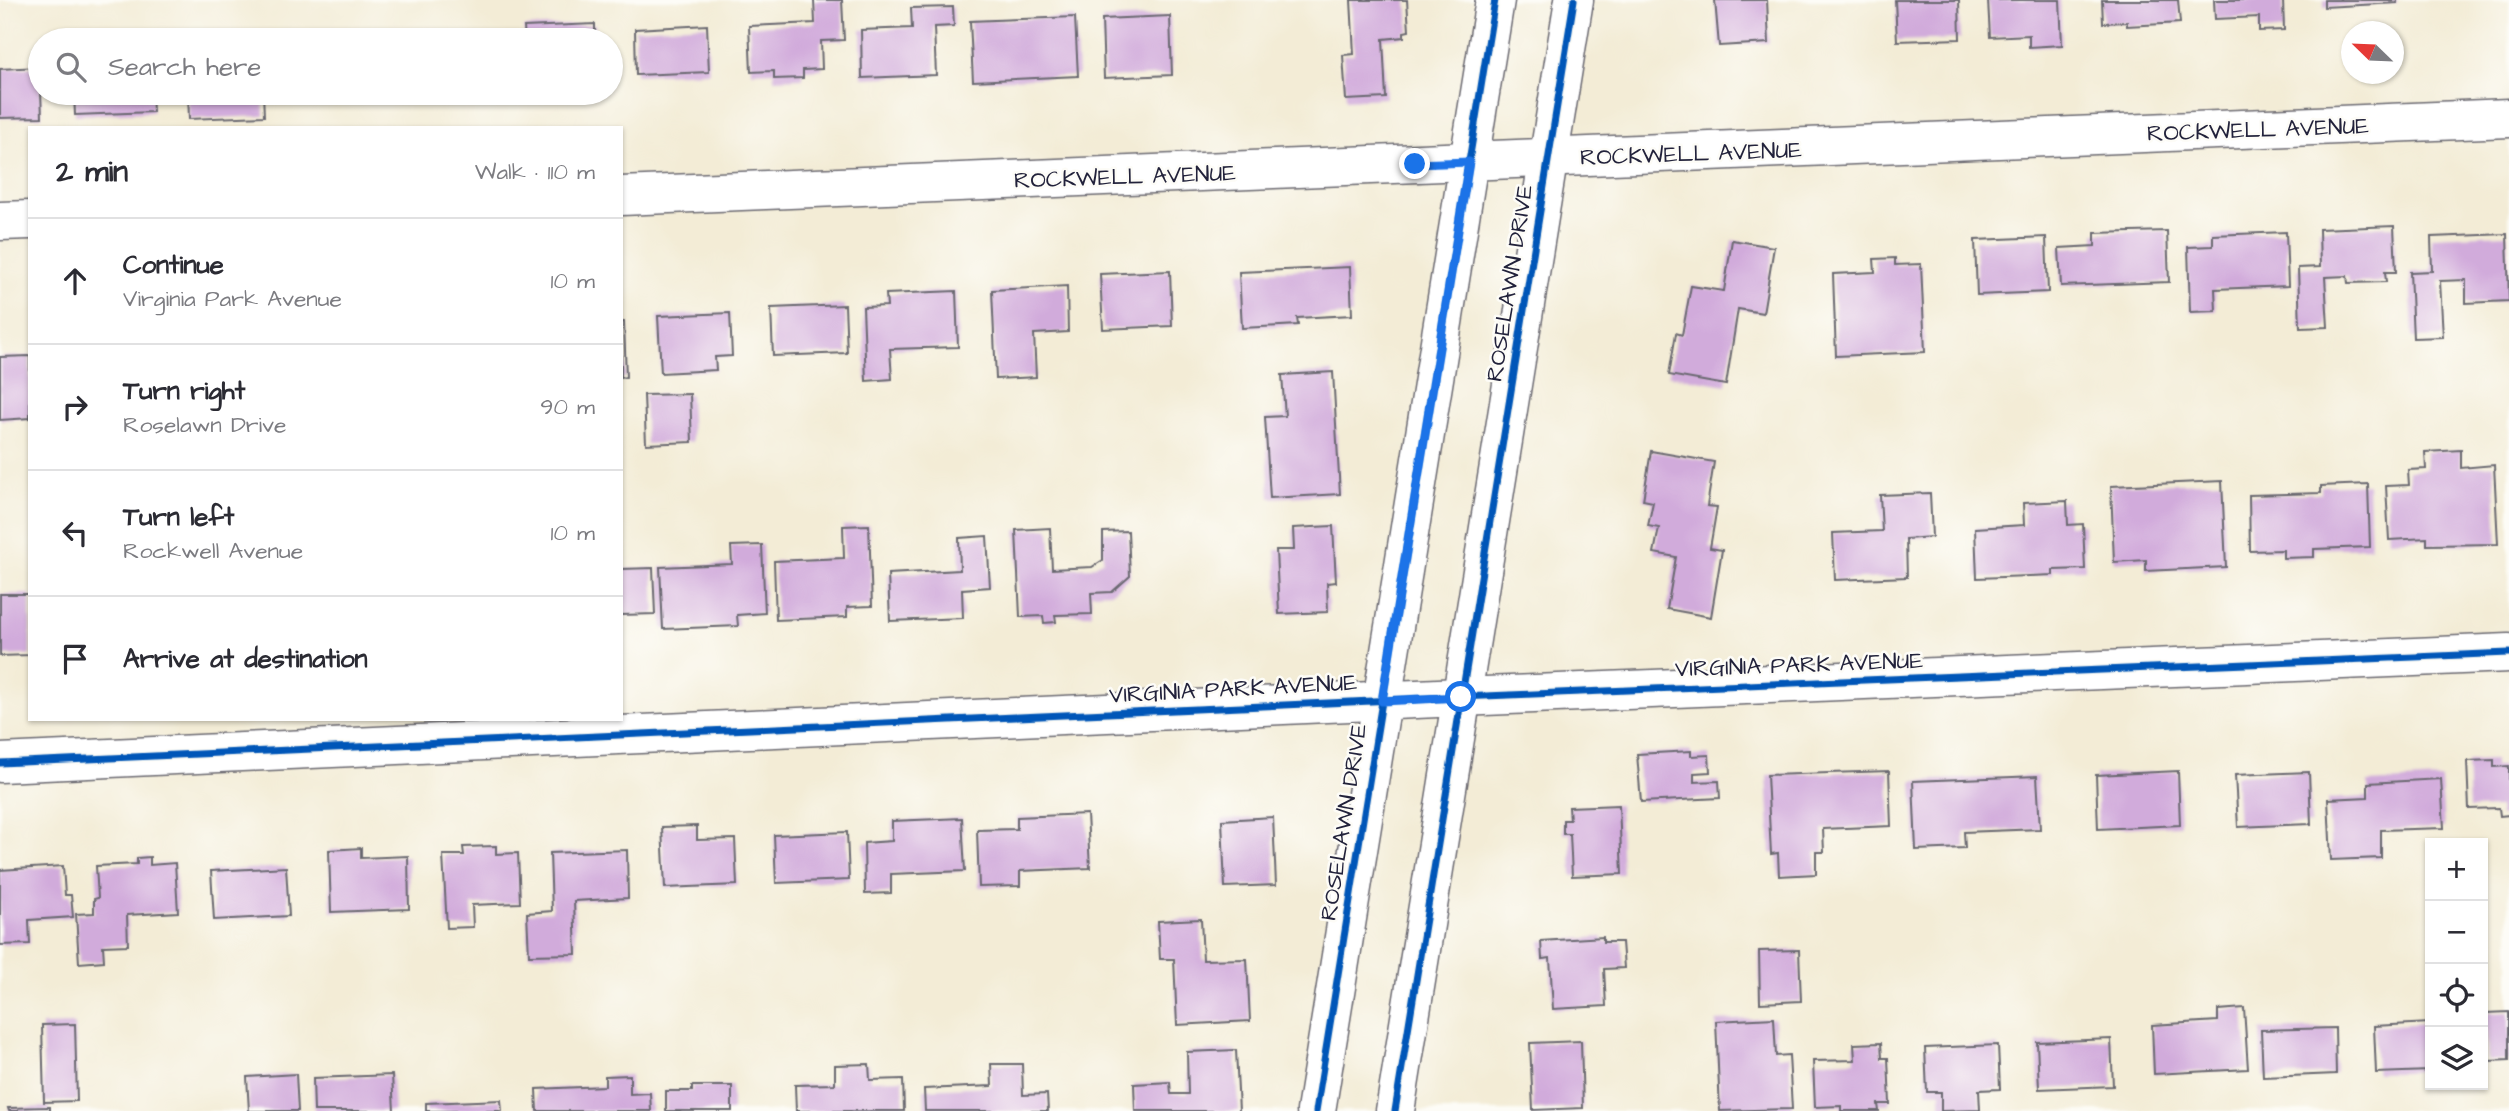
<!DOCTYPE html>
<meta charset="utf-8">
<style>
body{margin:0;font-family:"Architects Daughter",sans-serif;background:#f7f7f7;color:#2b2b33}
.controls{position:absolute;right:21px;bottom:21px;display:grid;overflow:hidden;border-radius:0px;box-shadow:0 2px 5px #0004}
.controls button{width:63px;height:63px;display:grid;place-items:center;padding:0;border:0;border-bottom:2px solid #e1e1e2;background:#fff;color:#2b2b33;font:35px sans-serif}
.compass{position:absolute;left:2341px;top:21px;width:63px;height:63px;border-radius:50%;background:#fff;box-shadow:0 2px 5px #0004;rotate:293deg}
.stop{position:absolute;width:21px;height:21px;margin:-16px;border:5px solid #1a73e8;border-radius:50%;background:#fff}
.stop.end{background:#1a73e8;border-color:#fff;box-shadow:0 2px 7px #0008}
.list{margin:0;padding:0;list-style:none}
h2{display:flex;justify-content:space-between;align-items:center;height:91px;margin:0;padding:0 28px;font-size:30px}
h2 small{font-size:23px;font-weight:400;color:#7c7c81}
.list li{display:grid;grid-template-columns:46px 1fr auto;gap:21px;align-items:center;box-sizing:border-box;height:126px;padding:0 28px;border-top:2px solid #e1e1e2}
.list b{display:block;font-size:26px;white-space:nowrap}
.list p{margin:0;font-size:23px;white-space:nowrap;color:#7c7c81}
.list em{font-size:23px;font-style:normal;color:#7c7c81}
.icon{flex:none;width:38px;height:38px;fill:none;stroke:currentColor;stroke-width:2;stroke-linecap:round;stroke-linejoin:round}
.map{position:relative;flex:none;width:2509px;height:1111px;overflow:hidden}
.search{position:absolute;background:#fff;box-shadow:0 2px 5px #0004;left:28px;top:28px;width:595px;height:77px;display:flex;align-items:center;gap:18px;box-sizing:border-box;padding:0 24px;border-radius:38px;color:#7c7c81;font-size:26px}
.panel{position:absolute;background:#fff;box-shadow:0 2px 5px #0004;left:28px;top:126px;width:595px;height:595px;border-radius:0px}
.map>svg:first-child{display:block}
.building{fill:#d1abdb}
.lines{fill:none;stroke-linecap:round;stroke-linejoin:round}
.minor-casing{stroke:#6b6971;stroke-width:41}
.minor{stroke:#fff;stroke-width:38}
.cycleway-casing{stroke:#fdfcf7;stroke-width:11}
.cycleway{stroke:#0057b8;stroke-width:7}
.route{stroke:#1a73e8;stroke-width:9}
.labels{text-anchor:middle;stroke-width:5;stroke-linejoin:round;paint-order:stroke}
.street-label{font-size:23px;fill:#22223b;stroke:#fdfcf7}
</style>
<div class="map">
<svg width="2509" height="1111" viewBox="0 0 2509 1111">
<rect width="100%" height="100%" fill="#fdfcf7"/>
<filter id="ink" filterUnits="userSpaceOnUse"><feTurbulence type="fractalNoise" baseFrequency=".0143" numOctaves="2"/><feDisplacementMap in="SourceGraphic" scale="14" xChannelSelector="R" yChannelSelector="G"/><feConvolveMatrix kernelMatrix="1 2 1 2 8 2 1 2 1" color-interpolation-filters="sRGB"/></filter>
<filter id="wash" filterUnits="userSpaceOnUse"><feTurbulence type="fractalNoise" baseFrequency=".00686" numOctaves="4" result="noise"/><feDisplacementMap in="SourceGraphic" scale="28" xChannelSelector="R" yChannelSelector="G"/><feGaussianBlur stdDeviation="1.57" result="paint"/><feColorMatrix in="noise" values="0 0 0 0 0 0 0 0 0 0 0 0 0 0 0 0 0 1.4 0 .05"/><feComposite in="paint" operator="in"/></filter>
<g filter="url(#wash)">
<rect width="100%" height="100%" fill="#f3ecd6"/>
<g id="blocks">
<g class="building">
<polygon points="814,0 842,0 844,40 821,41 822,69 803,70 803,78 774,79 774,71 751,72 749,26 815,23"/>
<polygon points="1351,0 1407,0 1409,31 1404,32 1404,37 1383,39 1386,98 1346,100 1343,55 1354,54"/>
<polygon points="1715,0 1767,0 1769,43 1719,46"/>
<polygon points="1895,0 1959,0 1960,39 1897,41"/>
<polygon points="1988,0 2060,0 2062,45 2029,47 2029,35 1990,37"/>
<polygon points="2102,0 2178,0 2180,23 2127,26 2127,22 2103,23"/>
<polygon points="2214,0 2283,0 2284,30 2259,31 2259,17 2215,19"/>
<polygon points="2324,0 2397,0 2397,3 2324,7"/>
<polygon points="953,7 954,26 934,27 936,75 862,78 861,30 912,28 911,8"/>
<polygon points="1170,16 1172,75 1104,78 1102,19"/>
<polygon points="1075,17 1078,76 973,81 970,21"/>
<polygon points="595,24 595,40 525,40 524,27"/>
<polygon points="707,25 709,72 636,75 635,29"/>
<polygon points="40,67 42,117 0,118 0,69"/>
<polygon points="74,93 152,93 153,112 75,115"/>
<polygon points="188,93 263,93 264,116 189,119"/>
<polygon points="417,93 492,93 493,96 417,100"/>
<polygon points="2394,226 2396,272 2385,272 2386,282 2348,283 2347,276 2325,277 2328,327 2300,328 2298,268 2320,267 2319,229"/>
<polygon points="2167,231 2169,282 2061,286 2059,248 2095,246 2095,233"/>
<polygon points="2286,232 2288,286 2215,289 2216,311 2190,312 2188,247 2213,246 2213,235"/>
<polygon points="2507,234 2509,301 2466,303 2466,280 2440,281 2443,337 2413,338 2410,272 2432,271 2431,237"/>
<polygon points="2046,237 2048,292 1977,295 1975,240"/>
<polygon points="1732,240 1774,247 1763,313 1738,309 1726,385 1669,375 1676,333 1682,335 1691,286 1724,291"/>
<polygon points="1895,258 1895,265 1921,264 1925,352 1836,356 1833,274 1875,272 1874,259"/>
<polygon points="1350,267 1352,315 1297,318 1298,325 1242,328 1239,272"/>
<polygon points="1170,271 1172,326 1103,329 1100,274"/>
<polygon points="1067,286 1068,332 1034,334 1036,377 996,379 992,290"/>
<polygon points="956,291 958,347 890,349 892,379 866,381 863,307 887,306 886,294"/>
<polygon points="845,305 847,353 773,356 771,308"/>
<polygon points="730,313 732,356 715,357 716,370 661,373 658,316"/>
<polygon points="621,322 624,322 626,377 621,378"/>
<polygon points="30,356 30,418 0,420 0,357"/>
<polygon points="1333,372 1340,494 1270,498 1265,417 1285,416 1282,375"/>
<polygon points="690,394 692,442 646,444 644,395"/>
<polygon points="2461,450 2461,468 2494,465 2498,544 2427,545 2427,538 2389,540 2386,486 2409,485 2408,470 2426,469 2425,452"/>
<polygon points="1651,451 1714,462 1707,506 1717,507 1710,548 1722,550 1711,617 1667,609 1676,557 1654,553 1659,528 1648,526 1653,502 1643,500"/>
<polygon points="2222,481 2226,567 2146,571 2146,560 2114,562 2111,486"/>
<polygon points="2368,484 2370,547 2314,549 2314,557 2283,558 2283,550 2250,551 2249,495 2321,493 2321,486"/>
<polygon points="1930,493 1932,537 1906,539 1907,577 1835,580 1833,533 1882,531 1880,495"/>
<polygon points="2067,501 2068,525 2083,524 2085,569 2053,570 2053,575 1977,578 1975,528 2024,525 2023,503"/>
<polygon points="869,525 872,606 847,607 847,617 776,620 774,561 844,558 843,526"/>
<polygon points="1333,526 1336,582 1327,583 1328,612 1279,614 1276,550 1294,550 1293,528"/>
<polygon points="1050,528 1052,569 1092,567 1103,560 1103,532 1128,531 1130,576 1112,592 1091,593 1092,614 1055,615 1056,622 1044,623 1043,616 1020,617 1016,530"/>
<polygon points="987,536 990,587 962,589 963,618 890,621 888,574 960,570 959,538"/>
<polygon points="762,545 765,613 737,615 738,626 663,629 660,567 732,564 731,546"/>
<polygon points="653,568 655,614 621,615 621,569"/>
<polygon points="0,594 30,594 30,655 0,656"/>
<polygon points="1691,751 1691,756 1709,755 1710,772 1694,773 1694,782 1719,781 1720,798 1641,802 1637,754"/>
<polygon points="2494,760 2494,767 2509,766 2509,815 2500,816 2499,808 2469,809 2467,761"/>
<polygon points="1889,771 1891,826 1823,829 1824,852 1816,852 1816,874 1779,876 1778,853 1771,854 1767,775"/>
<polygon points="2178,771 2180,825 2098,829 2096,775"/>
<polygon points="2309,772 2311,824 2238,827 2235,775"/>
<polygon points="2037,776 2040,829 1964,832 1965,848 1916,850 1913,781"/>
<polygon points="2441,779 2444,828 2381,830 2381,858 2331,860 2328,799 2368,797 2368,783"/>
<polygon points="1619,805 1622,874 1572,876 1570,834 1563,834 1563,820 1570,820 1569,807"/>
<polygon points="1087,814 1090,868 1020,871 1020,886 979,887 977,830 1017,829 1017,817"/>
<polygon points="1273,817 1276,885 1225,887 1222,820"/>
<polygon points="962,818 965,871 891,874 891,893 865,894 864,843 892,841 892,821"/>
<polygon points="697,826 697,840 735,839 737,885 665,888 662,827"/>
<polygon points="847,832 849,880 776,883 774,835"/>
<polygon points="496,846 496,854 518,853 520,903 472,905 473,927 447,928 443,855 464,855 463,847"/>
<polygon points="361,848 361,858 408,856 409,909 331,912 329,850"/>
<polygon points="627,850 628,898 574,901 576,954 529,955 527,913 552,911 550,853"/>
<polygon points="150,857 150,865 175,863 178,912 127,915 128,945 103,946 104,961 79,963 76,914 94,913 94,899 98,898 96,866 137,864 137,858"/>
<polygon points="63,866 65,895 71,895 73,917 29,920 30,944 0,945 0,870"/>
<polygon points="286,867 289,916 214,920 211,871"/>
<polygon points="1201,919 1203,960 1247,959 1250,1021 1177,1025 1174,959 1160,959 1158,921"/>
<polygon points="1603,937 1603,942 1622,942 1624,968 1604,969 1606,1006 1553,1009 1550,958 1542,959 1541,941"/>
<polygon points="1799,950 1801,1001 1760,1003 1759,951"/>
<polygon points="2244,1008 2248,1069 2154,1074 2152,1025 2218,1021 2218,1010"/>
<polygon points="2509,1012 2509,1060 2488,1061 2486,1013"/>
<polygon points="1774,1018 1776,1056 1789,1055 1792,1109 1720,1111 1716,1021"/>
<polygon points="2430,1023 2430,1071 2376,1073 2374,1026"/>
<polygon points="75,1024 77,1101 44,1102 42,1025"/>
<polygon points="2335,1028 2336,1074 2263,1077 2261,1030"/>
<polygon points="2111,1039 2113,1086 2039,1089 2037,1042"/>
<polygon points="1581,1041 1583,1108 1533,1110 1530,1043"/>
<polygon points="1881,1043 1882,1058 1888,1058 1890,1104 1878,1104 1879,1111 1841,1111 1841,1106 1815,1107 1813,1061 1855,1060 1854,1044"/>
<polygon points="1998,1045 2000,1089 1979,1090 1980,1110 1941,1111 1941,1092 1927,1092 1925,1048"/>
<polygon points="1236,1050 1239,1111 1135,1111 1134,1084 1170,1082 1171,1094 1188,1094 1187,1052"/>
<polygon points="869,1064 870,1080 903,1079 904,1111 796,1111 795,1085 835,1084 835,1065"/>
<polygon points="991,1064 1022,1064 1023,1095 1047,1094 1048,1111 925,1111 924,1089 992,1086"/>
<polygon points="296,1074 298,1111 249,1111 247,1077"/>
<polygon points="392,1075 394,1111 314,1111 313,1078"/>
<polygon points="630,1075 630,1094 650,1093 651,1111 537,1111 536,1089 605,1086 605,1076"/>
<polygon points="692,1086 732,1086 732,1111 666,1111 666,1091 692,1091"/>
<polygon points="501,1100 502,1111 426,1111 426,1103"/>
<polygon points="50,1107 50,1111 9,1111 8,1108"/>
</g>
</g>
</g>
<g filter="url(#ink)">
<use href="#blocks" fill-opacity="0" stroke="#6b6971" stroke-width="2"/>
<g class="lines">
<g class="minor-casing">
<g id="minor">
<polyline points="621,196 2509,118"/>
<polyline points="0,221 30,220"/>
<polyline points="0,763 1460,697 2509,653"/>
<polyline points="1316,1111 1495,0"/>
<polyline points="1395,1111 1574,0"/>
</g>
</g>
<use href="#minor" class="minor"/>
<g class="cycleway-casing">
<g id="cycleway">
<polyline points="0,763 1460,697 2509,653"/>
<polyline points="1316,1111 1495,0"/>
<polyline points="1395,1111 1574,0"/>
</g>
</g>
<use href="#cycleway" class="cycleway"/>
</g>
</g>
<g class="lines" filter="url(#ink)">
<polyline class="route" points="1415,164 1469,162 1382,701 1461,697"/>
</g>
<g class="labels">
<g class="street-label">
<text transform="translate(2258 129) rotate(-2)" y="8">ROCKWELL AVENUE</text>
<text transform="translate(1691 153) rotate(-2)" y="8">ROCKWELL AVENUE</text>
<text transform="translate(1125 176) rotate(-2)" y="8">ROCKWELL AVENUE</text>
<text transform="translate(1509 283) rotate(-81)" y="8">ROSELAWN DRIVE</text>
<text transform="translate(1799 664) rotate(-2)" y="8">VIRGINIA PARK AVENUE</text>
<text transform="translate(1233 688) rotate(-3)" y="8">VIRGINIA PARK AVENUE</text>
<text transform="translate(1343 822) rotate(-81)" y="8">ROSELAWN DRIVE</text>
</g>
</g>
</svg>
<div class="controls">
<button>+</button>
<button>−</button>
<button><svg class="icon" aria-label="locate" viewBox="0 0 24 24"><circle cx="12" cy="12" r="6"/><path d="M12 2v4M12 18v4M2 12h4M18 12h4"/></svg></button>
<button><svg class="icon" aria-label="layers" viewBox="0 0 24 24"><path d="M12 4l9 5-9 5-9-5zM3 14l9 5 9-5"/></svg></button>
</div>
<svg class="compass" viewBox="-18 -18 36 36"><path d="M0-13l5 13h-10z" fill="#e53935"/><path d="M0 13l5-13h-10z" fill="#7c7c81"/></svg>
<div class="stop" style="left:1461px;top:697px"></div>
<div class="stop end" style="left:1415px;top:164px"></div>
<div class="search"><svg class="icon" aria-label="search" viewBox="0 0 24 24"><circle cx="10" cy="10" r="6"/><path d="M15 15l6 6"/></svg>Search here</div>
<section class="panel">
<h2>2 min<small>Walk · 110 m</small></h2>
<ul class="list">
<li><svg class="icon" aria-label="ahead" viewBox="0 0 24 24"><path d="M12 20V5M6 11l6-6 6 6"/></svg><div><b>Continue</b><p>Virginia Park Avenue</p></div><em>10 m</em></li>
<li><svg class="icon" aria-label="right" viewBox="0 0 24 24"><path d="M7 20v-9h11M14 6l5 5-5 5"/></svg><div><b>Turn right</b><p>Roselawn Drive</p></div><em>90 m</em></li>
<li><svg class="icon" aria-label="left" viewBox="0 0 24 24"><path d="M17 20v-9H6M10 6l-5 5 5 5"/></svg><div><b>Turn left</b><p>Rockwell Avenue</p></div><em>10 m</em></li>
<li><svg class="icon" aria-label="arrive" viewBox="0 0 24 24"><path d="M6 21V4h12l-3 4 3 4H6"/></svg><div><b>Arrive at destination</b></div></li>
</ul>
</section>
</div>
